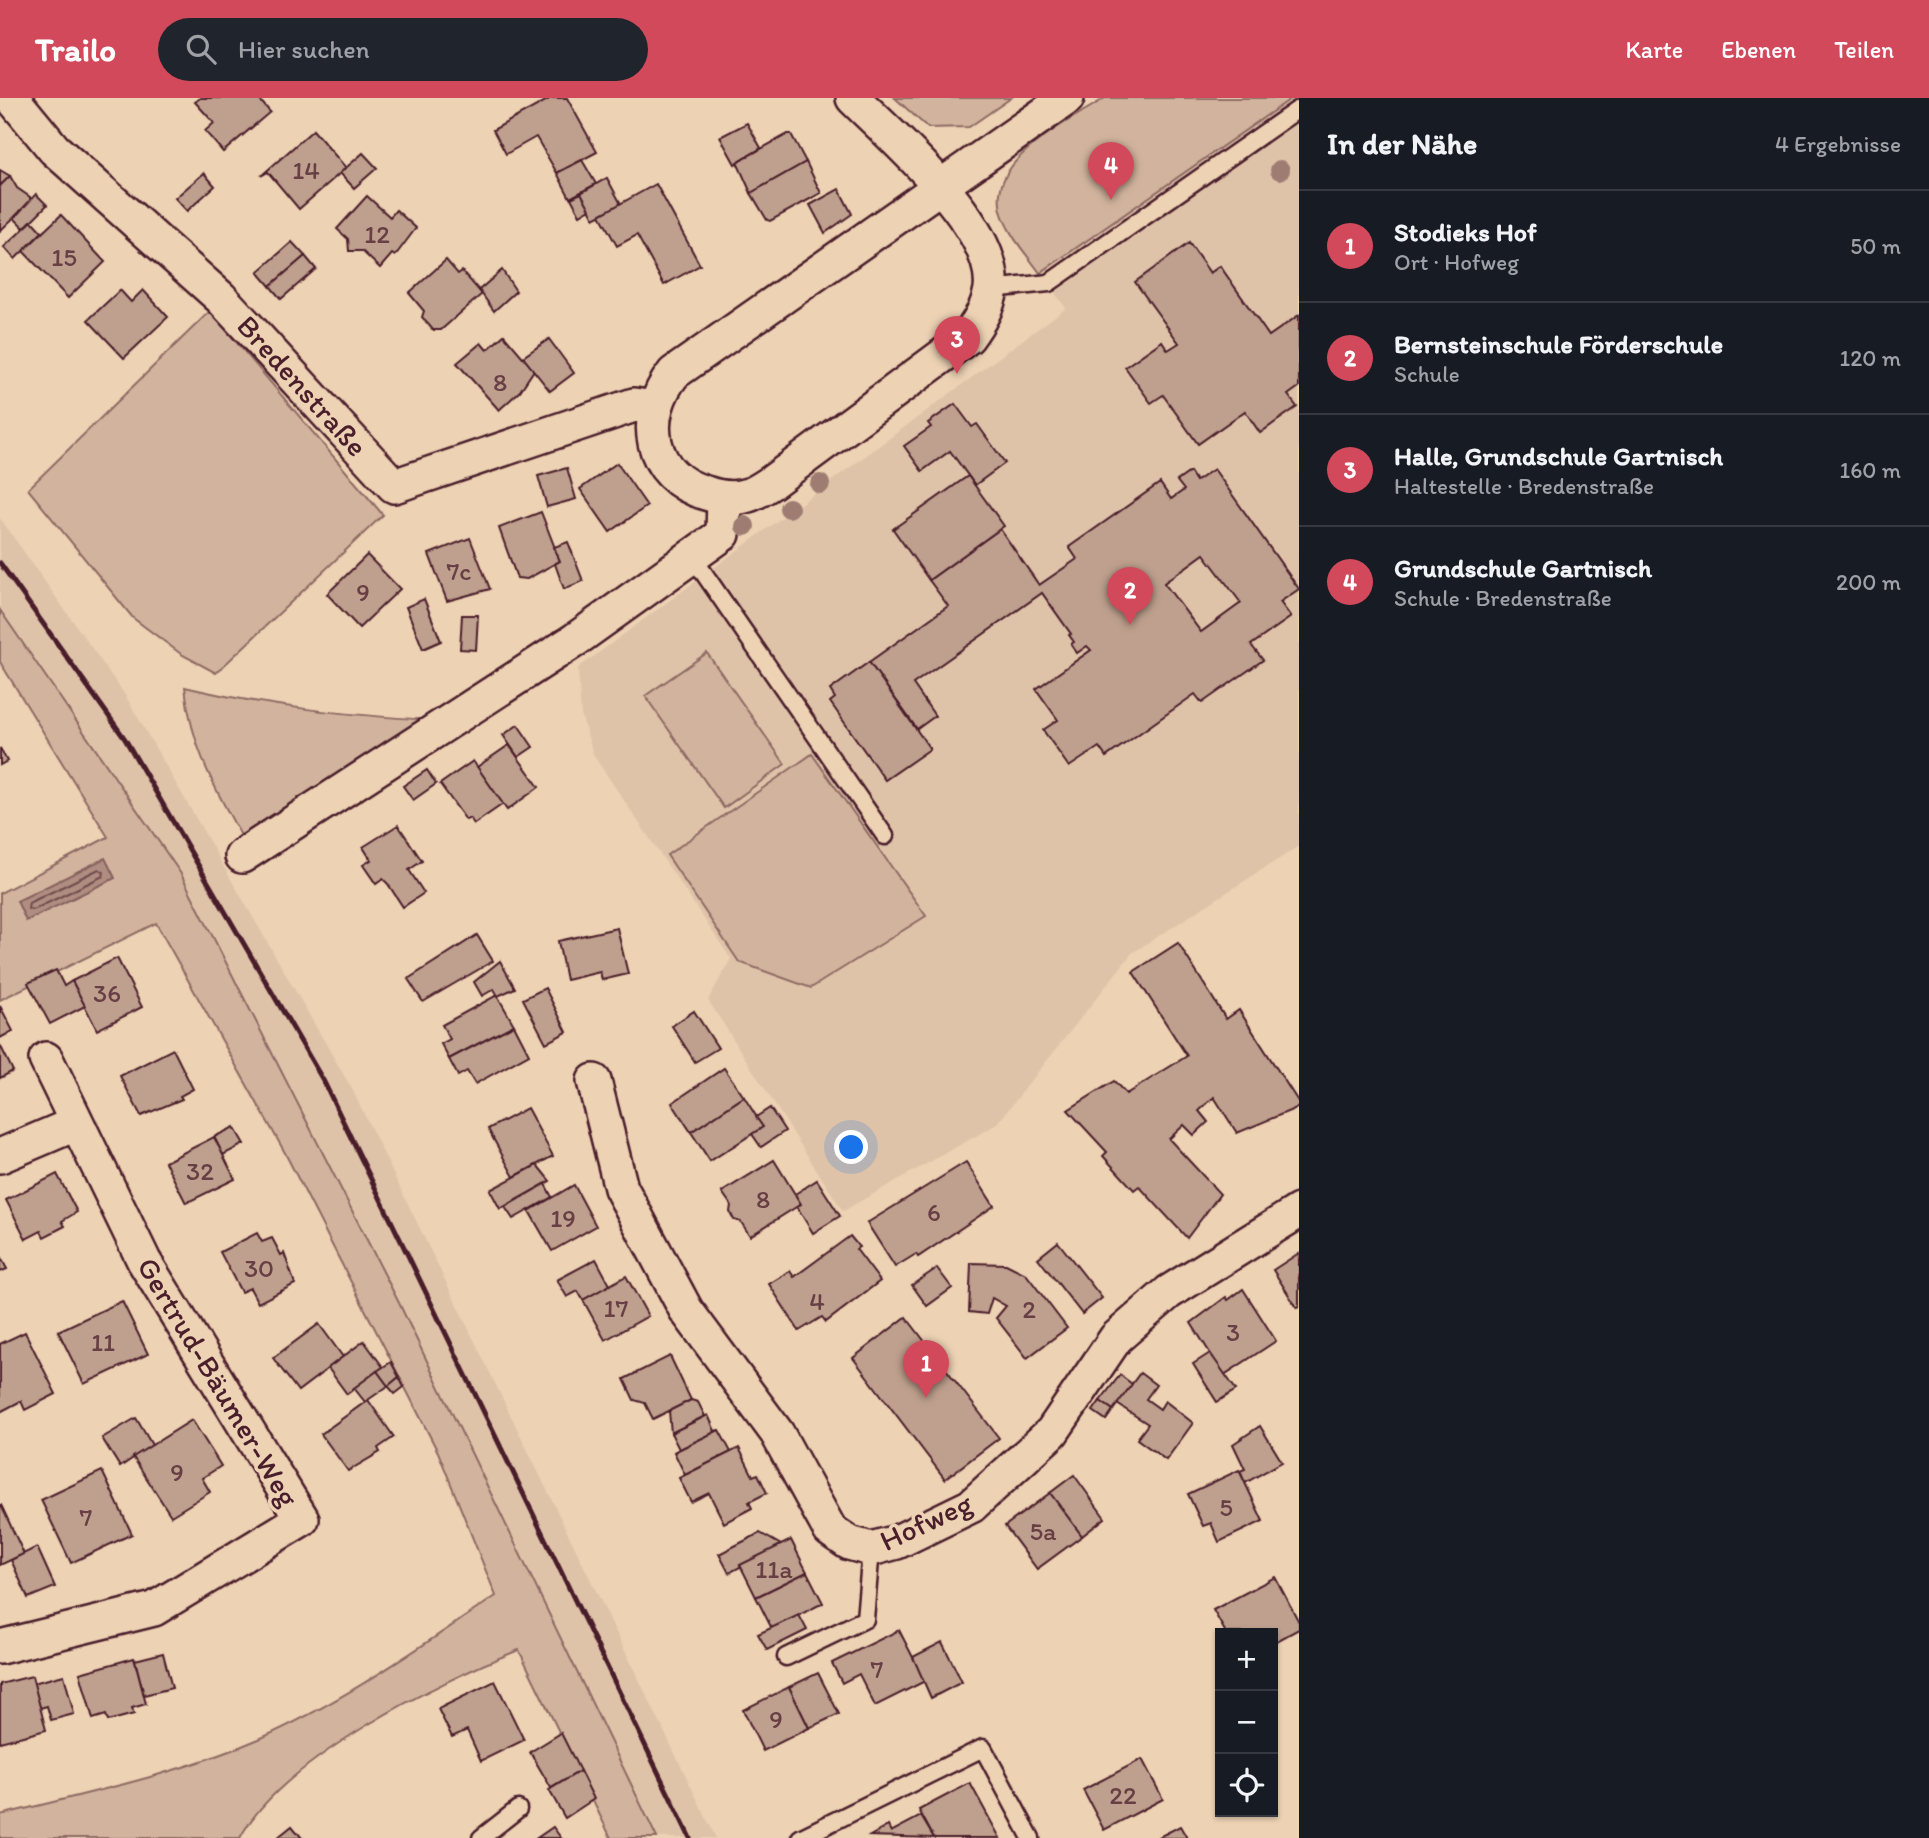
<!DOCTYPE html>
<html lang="de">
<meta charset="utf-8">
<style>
body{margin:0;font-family:Itim,sans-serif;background:#20242c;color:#f1f3f6}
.controls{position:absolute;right:21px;bottom:21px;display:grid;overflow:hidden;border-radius:0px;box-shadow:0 2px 5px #0004}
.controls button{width:63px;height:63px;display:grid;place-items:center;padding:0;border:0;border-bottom:2px solid #363941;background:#171b24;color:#f1f3f6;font:35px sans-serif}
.you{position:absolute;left:852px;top:1050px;width:24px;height:24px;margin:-18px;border:5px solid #fff;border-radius:50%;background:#1a73e8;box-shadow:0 0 0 10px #1a73e833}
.badge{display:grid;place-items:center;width:46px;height:46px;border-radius:50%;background:#d1495b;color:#fff;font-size:23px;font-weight:700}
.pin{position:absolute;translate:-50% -58px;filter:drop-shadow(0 2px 4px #0008)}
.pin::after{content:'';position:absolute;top:37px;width:24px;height:21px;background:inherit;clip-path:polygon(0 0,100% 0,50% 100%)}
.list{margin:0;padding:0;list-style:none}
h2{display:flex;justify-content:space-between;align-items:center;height:91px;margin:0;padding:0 28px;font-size:30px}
h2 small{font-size:23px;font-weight:400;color:#9ea1a6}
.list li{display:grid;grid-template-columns:46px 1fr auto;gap:21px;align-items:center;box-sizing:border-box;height:112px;padding:0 28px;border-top:2px solid #363941}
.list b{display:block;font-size:26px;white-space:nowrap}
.list p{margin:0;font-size:23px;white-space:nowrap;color:#9ea1a6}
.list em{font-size:23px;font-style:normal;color:#9ea1a6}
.icon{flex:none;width:38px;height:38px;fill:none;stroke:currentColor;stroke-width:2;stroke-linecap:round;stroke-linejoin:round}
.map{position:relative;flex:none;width:1299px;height:1740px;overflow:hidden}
header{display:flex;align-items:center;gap:42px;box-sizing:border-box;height:98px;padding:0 35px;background:#d1495b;color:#fff}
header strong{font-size:33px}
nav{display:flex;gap:38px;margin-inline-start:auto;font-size:24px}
.search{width:490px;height:63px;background:#20242c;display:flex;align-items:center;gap:18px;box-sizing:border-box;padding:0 24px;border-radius:38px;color:#9ea1a6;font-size:26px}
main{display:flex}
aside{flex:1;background:#171b24}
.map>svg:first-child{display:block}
.built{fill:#dfc3a9}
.green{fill:#d2b49e;stroke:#8e6a64;stroke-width:2}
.water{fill:#af8d80;stroke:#87615e;stroke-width:2}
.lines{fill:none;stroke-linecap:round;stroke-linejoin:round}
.shore{stroke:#724b4d;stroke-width:2}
.building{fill:#bfa08e;stroke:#4a1f2b;stroke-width:2;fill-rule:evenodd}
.lane-casing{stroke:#4a1f2b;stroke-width:21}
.street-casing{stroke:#4a1f2b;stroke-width:38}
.lane{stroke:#edd2b4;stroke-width:16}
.street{stroke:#edd2b4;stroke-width:33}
.rail{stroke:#4a1f2b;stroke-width:5}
.tree{fill:#9e7c72}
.labels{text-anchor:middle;stroke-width:7;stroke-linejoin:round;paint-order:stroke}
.number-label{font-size:26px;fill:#673f44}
.street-label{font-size:30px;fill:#4a1f2b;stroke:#edd2b4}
</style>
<header>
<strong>Trailo</strong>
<div class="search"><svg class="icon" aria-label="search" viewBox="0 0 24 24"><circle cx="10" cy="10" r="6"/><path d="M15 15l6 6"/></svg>Hier suchen</div>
<nav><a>Karte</a><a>Ebenen</a><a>Teilen</a></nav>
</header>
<main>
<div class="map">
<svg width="1299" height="1740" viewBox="0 0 1299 1740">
<rect width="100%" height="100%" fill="#edd2b4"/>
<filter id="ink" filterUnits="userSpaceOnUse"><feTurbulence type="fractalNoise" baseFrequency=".0143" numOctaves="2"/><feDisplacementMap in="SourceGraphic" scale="14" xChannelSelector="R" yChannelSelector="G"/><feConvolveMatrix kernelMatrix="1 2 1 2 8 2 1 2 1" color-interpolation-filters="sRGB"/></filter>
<g filter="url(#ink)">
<g class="built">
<polygon points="1105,0 1299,0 1299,748 1132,855 997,1026 843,1113 708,902 731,861 594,658 581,617 578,570 1066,210 1010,133 999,106 1000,91 1012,65 1024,54"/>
<polygon points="0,420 125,597 353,993 716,1740 657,1740 399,1205 181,776 0,512"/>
</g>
<g class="green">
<polygon points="895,0 1011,0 969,29 928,30"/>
<path d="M1105 0H1292L1040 175C1028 158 1012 141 1004 121 979 64 1066 26 1105 0Z"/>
<polygon points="210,213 383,417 216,575 181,556 133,520 28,391"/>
<path d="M0 512 181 776 399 1205 657 1740H611L519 1552C439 1583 280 1663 240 1740H0V1717C87 1695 176 1677 259 1641 343 1604 420 1549 496 1498L438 1354 284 1053 156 825 0 902V795L108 739 0 564Z"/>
<polygon points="707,555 785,666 724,710 645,598"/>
<path d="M185 589C268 609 346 617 432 622L244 743C215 691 191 649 185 589Z"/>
<polygon points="812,656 926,818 811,890 739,864 667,757"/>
</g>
<polygon class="water" points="105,760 115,780 26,823 17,803"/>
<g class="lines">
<polygon class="shore" points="99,771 104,774 103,778 33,812 28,811 29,805"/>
</g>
<g class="building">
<polygon points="200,0 258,0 270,14 223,54 205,33 214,25 195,4"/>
<polygon points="551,0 567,0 597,54 557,75 536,39 506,56 493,32"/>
<polygon points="747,25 761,50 735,66 720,39"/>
<polygon points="313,32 346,70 299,111 268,74 261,78"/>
<polygon points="788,36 791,36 806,64 751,95 737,64"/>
<polygon points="363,55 377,70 354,90 340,75"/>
<polygon points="582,62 596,86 570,100 557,75"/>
<polygon points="806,64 821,95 770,123 767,122 751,95"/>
<polygon points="0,72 10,78 0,88"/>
<polygon points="204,75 215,88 187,113 175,100"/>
<polygon points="10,78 17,90 30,99 30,104 0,133 0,88"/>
<polygon points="607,80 621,106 594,120 581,95"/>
<polygon points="656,86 700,167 664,187 637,137 617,148 600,117"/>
<polygon points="839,91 852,116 825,135 810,107"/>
<polygon points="581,95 590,111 580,117 571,100"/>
<polygon points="36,96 47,107 24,130 14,120"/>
<polygon points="367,98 390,119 396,112 416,130 395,158 392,156 380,170 362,153 349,153 348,141 337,131"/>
<polygon points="61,117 105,164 68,200 23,153"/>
<polygon points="32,123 42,134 15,161 4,149"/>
<polygon points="292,144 305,158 270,188 258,174"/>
<polygon points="1189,145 1210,175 1220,168 1269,238 1299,217 1299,289 1288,297 1297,309 1260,335 1245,313 1198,346 1163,297 1151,305 1125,269 1162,243 1168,252 1179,245 1135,184"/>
<polygon points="305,158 316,171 281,201 270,188"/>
<polygon points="446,162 458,176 462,173 482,196 441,232 433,232 422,219 424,213 409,195"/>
<polygon points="502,172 516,193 494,213 479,192"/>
<polygon points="120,192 131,204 143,192 168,219 124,260 88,222"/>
<polygon points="504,237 534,272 520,293 499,312 457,265 481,245 487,252"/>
<polygon points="549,241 574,275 550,293 523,259"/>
<polygon points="955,306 972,329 977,326 1005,365 975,387 950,353 922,373 904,348 931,329 928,325"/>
<polygon points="617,365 647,408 610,434 580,391"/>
<polygon points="567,370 576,401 547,409 538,378"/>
<path d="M1214 371 1299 491 1280 504 1291 519 1251 547 1263 562 1202 605 1195 596 1106 659 1099 649 1069 669 1043 632 1058 622 1036 591 1091 552 1087 548 1077 555 1071 546 1074 544 1069 537 1071 536 1042 495 913 586 935 618 917 631 869 564 948 508 929 482 1000 431 1039 487 1077 461 1069 449 1160 385 1171 401 1184 392 1177 383 1190 374 1196 383ZM1204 456 1241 505 1201 534 1164 485Z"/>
<polygon points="968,378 1004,428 929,482 893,431"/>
<polygon points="541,414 560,463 527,481 517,480 499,430"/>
<polygon points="470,440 490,491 447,503 429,456"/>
<polygon points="568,444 583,483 564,491 555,466 560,463 554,449"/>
<polygon points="367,457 400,491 359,530 327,496"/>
<polygon points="424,501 441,543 423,551 406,509"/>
<polygon points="462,517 478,517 476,552 460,551"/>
<polygon points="869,564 930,651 885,682 830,604 835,600 830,592"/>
<polygon points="518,627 533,649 518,659 503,637"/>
<polygon points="509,647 539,689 507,712 477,669"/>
<polygon points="0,650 7,663 0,667"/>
<polygon points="473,663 503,706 474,726 470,720 466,722 440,686"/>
<polygon points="427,672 436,686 413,702 403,688"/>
<polygon points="398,727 422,763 409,772 424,795 403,809 388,786 383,781 376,786 363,767 371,762 363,749"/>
<polygon points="617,830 628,876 602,882 600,874 566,882 558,843"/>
<polygon points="477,837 493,863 423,904 408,881"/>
<polygon points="1178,845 1226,921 1239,912 1299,1005 1299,1009 1237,1035 1214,999 1199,1013 1208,1024 1194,1037 1184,1027 1169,1041 1220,1096 1187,1140 1139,1088 1134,1092 1103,1058 1107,1054 1068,1012 1114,983 1126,996 1187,958 1133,874"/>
<polygon points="117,860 142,909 97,932 72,883"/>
<polygon points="500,863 515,890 498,898 494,891 482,898 474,884"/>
<polygon points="56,872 64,888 72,883 85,908 50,926 28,885"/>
<polygon points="545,890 567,934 546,945 523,901"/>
<polygon points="497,897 514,927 449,961 441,946 450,941 442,927"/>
<polygon points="0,908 13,933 0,940"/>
<polygon points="694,913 718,950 695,964 672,928"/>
<polygon points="514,927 529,956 475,986 467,973 458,978 449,961"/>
<polygon points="0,947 13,973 0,980"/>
<polygon points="173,951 193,991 180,998 182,1001 141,1018 120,978"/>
<polygon points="724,970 744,999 691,1034 672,1005"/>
<polygon points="744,999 763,1029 710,1063 691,1034"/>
<polygon points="527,1010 553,1058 514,1079 488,1031"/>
<polygon points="770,1010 785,1033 761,1049 752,1036 763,1029 756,1019"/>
<polygon points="234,1029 244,1046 223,1057 214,1039"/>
<polygon points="214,1039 235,1081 186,1105 165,1064"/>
<polygon points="774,1062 801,1106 750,1138 741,1124 734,1122 730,1114 731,1107 722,1094"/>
<polygon points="966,1064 994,1108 918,1159 916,1156 895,1169 867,1125"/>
<polygon points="537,1067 550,1083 500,1111 490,1092"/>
<polygon points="57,1076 77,1114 62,1123 65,1128 44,1139 41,1133 26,1141 6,1102"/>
<polygon points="817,1082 840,1118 813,1135 797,1109 801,1106 795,1096"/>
<polygon points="545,1086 552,1099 513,1121 505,1109"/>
<polygon points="574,1087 596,1128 552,1153 529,1113"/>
<polygon points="257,1135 262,1144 272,1140 281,1157 284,1155 295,1186 258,1205 250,1190 241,1194 220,1154"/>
<polygon points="850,1138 859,1149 856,1151 880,1183 826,1224 822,1219 799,1233 769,1186 790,1173 794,1179"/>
<polygon points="1058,1144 1102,1200 1082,1216 1038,1160"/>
<polygon points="1299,1155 1299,1209 1297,1210 1273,1172"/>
<polygon points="0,1158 7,1171 0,1174"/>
<polygon points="596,1161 610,1187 583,1202 578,1193 567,1199 557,1182"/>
<polygon points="971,1165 1006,1166 1026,1176 1067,1230 1027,1260 996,1220 1006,1208 992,1200 987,1216 969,1214"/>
<polygon points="937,1170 952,1190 927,1208 912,1187"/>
<polygon points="626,1178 648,1218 605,1242 583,1202"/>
<polygon points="1243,1191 1276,1243 1224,1277 1191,1225 1226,1199 1228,1202"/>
<polygon points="122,1203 148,1256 84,1286 58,1233"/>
<polygon points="906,1219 999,1340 945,1381 853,1260"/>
<polygon points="319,1226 343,1259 298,1293 273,1260"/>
<polygon points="25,1234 56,1296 25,1312 21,1303 0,1314 0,1246"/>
<polygon points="364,1243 383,1269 347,1296 328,1270"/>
<polygon points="1210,1255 1236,1292 1217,1304 1193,1266"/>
<polygon points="670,1258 691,1302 653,1321 645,1305 634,1302 624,1281"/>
<polygon points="391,1264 399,1279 388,1288 377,1273"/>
<polygon points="377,1273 388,1288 365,1304 354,1290"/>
<polygon points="1140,1275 1156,1287 1146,1301 1160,1311 1165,1303 1193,1325 1166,1362 1137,1341 1148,1326 1117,1306"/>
<polygon points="1120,1277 1132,1286 1113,1312 1100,1303"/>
<polygon points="399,1279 404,1289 395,1296 388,1288"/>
<polygon points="368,1302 394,1339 378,1350 380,1354 348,1373 321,1336"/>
<polygon points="691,1302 698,1304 705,1318 671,1335 669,1313"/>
<polygon points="1100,1303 1113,1312 1106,1322 1093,1313"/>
<polygon points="708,1317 715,1333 719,1332 674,1354 679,1351 671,1335"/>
<polygon points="136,1320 152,1347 120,1369 102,1340"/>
<polygon points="192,1322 221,1368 202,1380 210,1394 171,1418 133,1359"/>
<polygon points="1260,1328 1282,1364 1245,1385 1240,1373 1245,1371 1233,1346"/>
<polygon points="719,1332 731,1354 685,1377 674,1354"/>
<polygon points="739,1350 753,1378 758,1376 767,1395 749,1404 752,1410 724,1425 709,1395 691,1404 679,1380"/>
<polygon points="1239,1372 1263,1423 1219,1444 1211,1425 1203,1428 1188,1396"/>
<polygon points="102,1373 132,1436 71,1465 41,1402"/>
<polygon points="1074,1377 1105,1420 1082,1438 1050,1395"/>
<polygon points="1050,1395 1082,1438 1037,1471 1005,1428"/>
<polygon points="1,1407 24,1456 0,1467 0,1407"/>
<polygon points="760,1435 781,1447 729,1475 719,1456"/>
<polygon points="791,1442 807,1474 756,1499 740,1467"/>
<polygon points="37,1449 55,1489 28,1500 11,1462"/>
<polygon points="807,1474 823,1505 772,1531 756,1499"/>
<polygon points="1275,1479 1299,1524 1299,1531 1273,1545 1273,1535 1226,1535 1213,1512"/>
<polygon points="799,1517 807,1532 767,1552 758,1536"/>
<polygon points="899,1532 925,1583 875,1608 859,1576 842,1585 832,1565"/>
<polygon points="942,1544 962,1584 931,1600 913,1559"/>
<polygon points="163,1555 172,1590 144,1597 135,1562"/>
<polygon points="134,1560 146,1606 132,1610 134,1616 108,1623 106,1617 93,1621 80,1575"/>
<polygon points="818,1575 839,1616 809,1630 789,1589"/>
<polygon points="64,1577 74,1616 51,1622 47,1608 40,1610 33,1585"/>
<polygon points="32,1578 46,1632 0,1644 0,1586"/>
<polygon points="495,1583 524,1642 481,1663 467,1632 452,1639 438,1611"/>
<polygon points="789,1589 809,1630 763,1653 743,1612"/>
<polygon points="561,1635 580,1673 551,1690 530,1654"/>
<polygon points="1142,1661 1163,1701 1104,1732 1083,1692"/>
<polygon points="580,1673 594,1701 565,1720 549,1692"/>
<polygon points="970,1685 1000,1740 934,1740 919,1712"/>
<polygon points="921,1718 934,1740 870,1738 888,1728 891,1734"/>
<polygon points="292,1728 302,1740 277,1740"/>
<polygon points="1180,1728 1187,1740 1157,1740"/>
<polygon points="553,1729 561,1740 537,1740"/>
</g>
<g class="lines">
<g class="lane-casing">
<g id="lane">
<polyline points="991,191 1049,185 1297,12"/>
<polyline points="692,458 885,738"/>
<polyline points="786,1559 865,1521 871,1451"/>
<polyline points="481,1740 518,1711"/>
<polyline points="800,1740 983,1650 1031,1740"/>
</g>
</g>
<g class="street-casing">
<g id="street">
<polyline points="12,0 54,51 221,200 394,388 634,307 654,310"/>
<path d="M853 0C894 41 998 129 991 191 988 210 978 225 968 239L772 384C764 389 756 395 748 397 733 402 720 400 706 395 648 379 639 318 674 275L1067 0"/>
<polyline points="242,758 575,542 723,436 724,401"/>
<polyline points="594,983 621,1090 686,1212 777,1335 830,1432 849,1445 871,1451 897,1444 971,1408 1052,1334 1116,1240 1169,1194 1299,1113"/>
<polyline points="0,1058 75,1026"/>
<polyline points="0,1549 154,1511 302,1421 144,1163 46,961"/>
</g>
</g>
<use href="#lane" class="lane"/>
<use href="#street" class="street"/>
<polyline class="rail" points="0,465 125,641 324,984 690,1740"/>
</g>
<g class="tree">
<circle cx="1280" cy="72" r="10"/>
<circle cx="820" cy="386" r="10"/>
<circle cx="789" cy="410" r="10"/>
<circle cx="745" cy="428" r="10"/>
</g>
</g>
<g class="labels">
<g class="number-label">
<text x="306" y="81">14</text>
<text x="377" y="145">12</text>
<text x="64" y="168">15</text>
<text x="500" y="293">8</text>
<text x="459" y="482">7c</text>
<text x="363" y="503">9</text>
<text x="107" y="904">36</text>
<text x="200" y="1082">32</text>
<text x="763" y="1110">8</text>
<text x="934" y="1123">6</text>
<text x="563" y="1129">19</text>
<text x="259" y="1179">30</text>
<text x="817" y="1212">4</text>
<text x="616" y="1219">17</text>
<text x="1029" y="1220">2</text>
<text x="1233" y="1243">3</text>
<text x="103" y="1253">11</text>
<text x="177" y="1383">9</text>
<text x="1226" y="1418">5</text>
<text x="86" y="1428">7</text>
<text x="1043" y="1442">5a</text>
<text x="774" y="1480">11a</text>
<text x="877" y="1580">7</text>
<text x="776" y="1630">9</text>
<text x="1123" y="1706">22</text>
</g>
<g class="street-label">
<text transform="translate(302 288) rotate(48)" y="10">Bredenstraße</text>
<text transform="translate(218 1284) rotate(59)" y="10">Gertrud-Bäumer-Weg</text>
<text transform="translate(926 1424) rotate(-25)" y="10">Hofweg</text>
</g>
</g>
</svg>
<div class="controls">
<button>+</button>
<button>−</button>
<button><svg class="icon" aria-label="locate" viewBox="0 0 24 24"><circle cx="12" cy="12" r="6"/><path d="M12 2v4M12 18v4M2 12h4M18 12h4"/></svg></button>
</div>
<div class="you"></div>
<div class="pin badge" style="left:926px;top:1300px">1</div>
<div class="pin badge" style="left:1130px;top:527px">2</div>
<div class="pin badge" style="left:957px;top:276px">3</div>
<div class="pin badge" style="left:1111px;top:102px">4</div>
</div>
<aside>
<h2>In der Nähe<small>4 Ergebnisse</small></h2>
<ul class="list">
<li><span class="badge">1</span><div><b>Stodieks Hof</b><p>Ort · Hofweg</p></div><em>50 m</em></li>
<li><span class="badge">2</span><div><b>Bernsteinschule Förderschule</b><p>Schule</p></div><em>120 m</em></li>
<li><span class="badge">3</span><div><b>Halle, Grundschule Gartnisch</b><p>Haltestelle · Bredenstraße</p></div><em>160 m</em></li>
<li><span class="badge">4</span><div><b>Grundschule Gartnisch</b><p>Schule · Bredenstraße</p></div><em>200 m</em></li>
</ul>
</aside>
</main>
